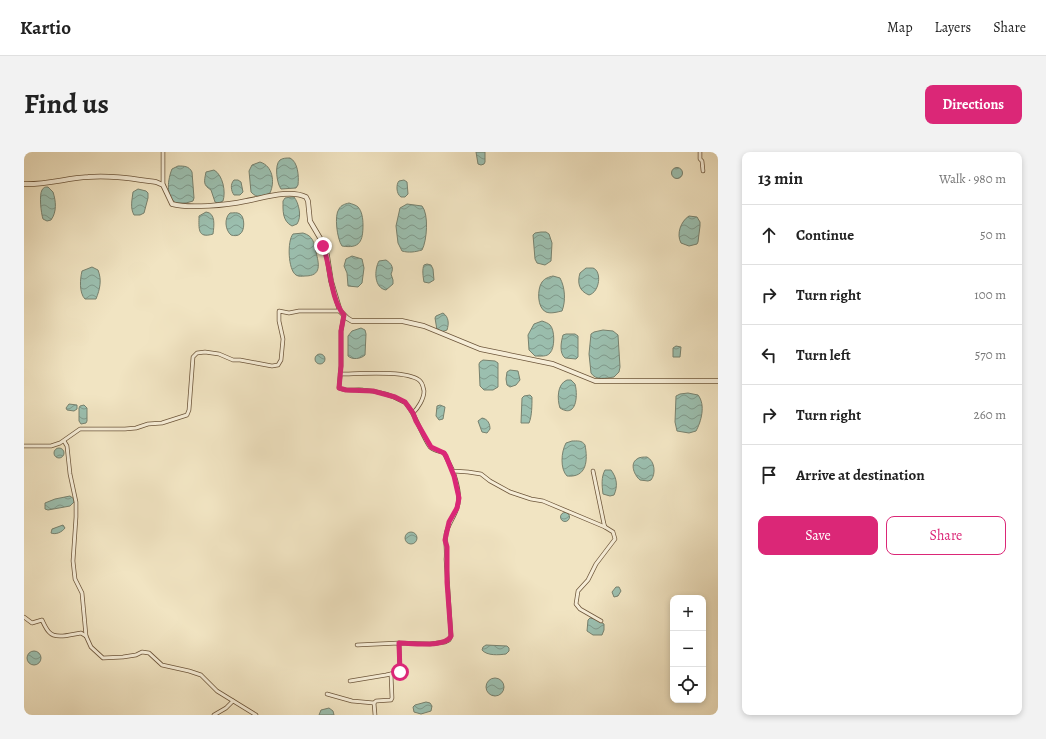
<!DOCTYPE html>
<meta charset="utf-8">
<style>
body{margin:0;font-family:Alegreya,serif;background:#f2f2f2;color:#222}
.controls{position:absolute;right:12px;bottom:12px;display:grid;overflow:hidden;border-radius:8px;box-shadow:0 2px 6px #0003}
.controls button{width:36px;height:36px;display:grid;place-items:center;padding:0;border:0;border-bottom:1px solid #e0e0e0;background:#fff;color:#222;font:20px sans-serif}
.stop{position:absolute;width:12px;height:12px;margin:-9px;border:3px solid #db2777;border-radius:50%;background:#fff}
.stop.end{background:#db2777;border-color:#fff;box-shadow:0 1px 4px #0008}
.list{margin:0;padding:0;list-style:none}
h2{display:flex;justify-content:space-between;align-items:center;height:52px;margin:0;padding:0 16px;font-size:17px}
h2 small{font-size:13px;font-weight:400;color:#767676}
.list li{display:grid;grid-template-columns:26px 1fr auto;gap:12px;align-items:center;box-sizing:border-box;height:60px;padding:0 16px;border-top:1px solid #e0e0e0}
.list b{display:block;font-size:15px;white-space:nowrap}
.list em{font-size:13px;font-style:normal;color:#767676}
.actions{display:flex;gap:8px;padding:12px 16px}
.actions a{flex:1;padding:9px 0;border:1px solid #db2777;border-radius:8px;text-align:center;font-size:14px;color:#db2777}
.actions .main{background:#db2777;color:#fff}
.icon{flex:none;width:22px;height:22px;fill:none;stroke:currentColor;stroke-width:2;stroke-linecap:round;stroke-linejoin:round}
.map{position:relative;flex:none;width:694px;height:563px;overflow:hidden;border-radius:8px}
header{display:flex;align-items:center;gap:24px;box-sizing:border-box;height:56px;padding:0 20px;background:#fff;border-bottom:1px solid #e0e0e0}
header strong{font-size:19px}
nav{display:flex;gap:22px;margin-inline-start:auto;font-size:14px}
.intro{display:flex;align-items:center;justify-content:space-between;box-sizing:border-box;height:96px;padding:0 24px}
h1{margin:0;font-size:28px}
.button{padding:10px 18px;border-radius:8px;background:#db2777;color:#fff;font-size:14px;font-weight:700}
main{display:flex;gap:24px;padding:0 24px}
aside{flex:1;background:#fff;border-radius:8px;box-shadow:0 2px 6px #0003}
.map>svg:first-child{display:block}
.water{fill:url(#water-waves);stroke:#77816e}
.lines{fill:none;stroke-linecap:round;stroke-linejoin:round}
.minor-casing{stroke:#6c553a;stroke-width:4.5}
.tertiary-casing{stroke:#6c553a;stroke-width:5.5}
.minor{stroke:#f6edd7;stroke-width:3}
.tertiary{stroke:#f6edd7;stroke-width:4}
.route{stroke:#db2777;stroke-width:5}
</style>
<header>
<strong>Kartio</strong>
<nav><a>Map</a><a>Layers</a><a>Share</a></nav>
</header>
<div class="intro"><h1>Find us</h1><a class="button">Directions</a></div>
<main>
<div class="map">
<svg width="694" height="563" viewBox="0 0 694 563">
<defs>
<pattern id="water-waves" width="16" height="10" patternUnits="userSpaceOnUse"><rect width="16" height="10" fill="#9bbfaf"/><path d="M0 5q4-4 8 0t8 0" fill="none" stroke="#809b8d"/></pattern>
</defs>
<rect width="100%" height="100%" fill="#f1e4c2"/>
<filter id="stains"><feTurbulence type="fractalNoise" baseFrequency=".005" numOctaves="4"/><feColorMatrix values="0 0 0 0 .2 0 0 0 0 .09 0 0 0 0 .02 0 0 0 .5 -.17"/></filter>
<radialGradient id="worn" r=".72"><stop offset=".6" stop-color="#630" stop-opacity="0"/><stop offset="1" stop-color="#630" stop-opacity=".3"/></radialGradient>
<g class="water">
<polygon points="452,0 461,0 461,10 460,12 457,13 454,12"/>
<path d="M266 6C274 10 275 24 274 33L272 36 257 37C253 32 250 13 256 8 259 6 262 6 266 6Z"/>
<path d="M236 10C249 14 251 30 246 41 239 44 233 47 227 40L225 19 228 13Z"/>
<path d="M154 14C160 14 165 14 168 20L170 46 169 49 162 51H152C141 44 144 27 148 17Z"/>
<circle cx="653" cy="21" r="5.5"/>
<path d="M190 18C199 23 202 40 199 49L194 51 191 50 187 38C179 33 180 30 182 20Z"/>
<path d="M210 28H214L217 30 219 40 216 43H210C207 39 206 32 210 28Z"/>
<path d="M380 28 383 30 384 42 381 45H377C372 42 372 32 375 29Z"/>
<path d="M24 35 29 40C32 49 33 60 27 68L23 69 19 67C17 61 15 43 18 38 20 35 21 35 24 35Z"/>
<path d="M114 37 122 39 124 41V46L120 61 116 63H110C106 56 108 48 109 40Z"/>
<path d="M267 45H270C275 51 278 65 273 72L268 74C258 69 259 58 259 49L261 46Z"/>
<path d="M325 51C328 52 332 53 334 55 338 59 339 67 339 73 339 89 336 97 318 94 313 87 310 63 315 57 317 53 321 52 325 51Z"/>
<path d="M383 52 398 54C405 62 403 89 398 98 391 100 385 101 378 99L374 91 372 74 376 56Z"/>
<path d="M182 60C192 61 190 74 189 82 173 87 175 76 175 64Z"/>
<path d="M206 61C210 61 213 60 216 62 221 65 221 79 216 82 214 84 210 84 207 83 201 78 200 66 206 61Z"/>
<path d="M665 64 673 65 676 70V74L674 90 673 92 665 94 657 91C652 82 657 69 665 64Z"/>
<polygon points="517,80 522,80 525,82 528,91 527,109 521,113 513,111 511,107 509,83 511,81"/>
<path d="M279 81C289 84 290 90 292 100 295 112 298 124 281 124 278 124 275 125 272 123 264 118 263 89 269 82Z"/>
<polygon points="328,104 338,107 340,116 338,131 334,135 324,134 323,121 320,114 322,107"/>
<path d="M362 108C368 112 370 116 367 122L369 128V132L362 138C350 136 350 118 355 109Z"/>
<path d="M403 112 407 113 409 117 410 128 405 131 400 130C399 125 398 117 400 113Z"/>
<path d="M68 115 74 118C78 128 76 137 72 147H61C55 141 56 127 58 119Z"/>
<path d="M562 116C563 116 569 116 569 116 578 119 576 140 565 143 555 139 553 131 556 121Z"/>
<path d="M529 124 536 126C541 135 542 149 538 159 533 160 527 162 522 160 513 156 513 137 518 130 521 126 525 125 529 124Z"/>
<path d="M419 161C425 165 425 172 423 178L417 180 413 178 411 166 412 164Z"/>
<path d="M518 169C521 170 524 171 526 173 531 178 531 196 526 201 523 205 516 204 511 204L505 198 504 183 510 172Z"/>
<path d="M337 176 341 178 342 182 341 203C337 207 328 208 324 204V184L328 179Z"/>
<path d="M579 178 589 179 594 183 596 215 595 220 590 225C582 226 572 229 567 221L565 202 567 182 570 180Z"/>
<path d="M542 182H551L554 184V205L552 207 541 206C535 201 537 190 539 183Z"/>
<polygon points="652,194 657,195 656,205 649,205 649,196"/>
<circle cx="296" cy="207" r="5"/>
<polygon points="459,208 471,209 474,211 474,235 469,238 460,238 456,234 455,212 456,210"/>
<polygon points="486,218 494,219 496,228 492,233 486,235 483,233 482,227 483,220"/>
<path d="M543 228H547L551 232C554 242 553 267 536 256 533 247 533 232 543 228Z"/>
<path d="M664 241 674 243C682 253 677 270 672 279L665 281 653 279 651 270 652 244 656 242Z"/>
<path d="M506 243 508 245C508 253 508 264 505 271H497L498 246 500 244Z"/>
<polygon points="45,252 53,253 53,257 50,259 43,258 42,256"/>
<polygon points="60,253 63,256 63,269 62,271 57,272 55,269 55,256 56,254"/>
<polygon points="416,253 421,255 419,267 415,268 412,264 413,254"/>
<path d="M458 266C464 267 466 272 466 277L463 281 458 280 454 269Z"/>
<path d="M548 289C553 289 558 288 561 293 564 308 563 326 543 324 536 317 537 300 542 291Z"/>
<circle cx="35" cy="301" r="5"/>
<path d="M623 305C631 309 632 322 627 328L624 329 616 328C611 324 605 312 613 307 615 305 620 305 623 305Z"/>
<path d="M581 318H587C593 326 594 334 590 343L586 344 579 342C578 334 577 325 581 318Z"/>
<polygon points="46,344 50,347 50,350 46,354 24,358 21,357 21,351 31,347"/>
<circle cx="541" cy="365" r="4.5"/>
<path d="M39 373 41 376C38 380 32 383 27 381L28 377Z"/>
<circle cx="387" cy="386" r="6"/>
<polygon points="592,435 595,435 597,439 594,444 590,445 588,440"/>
<polygon points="566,466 571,467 580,472 580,478 578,483 569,483 563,479 564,468"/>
<path d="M462 493 483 494 485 496V499L482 502C475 503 463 504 458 498L459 495Z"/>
<circle cx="10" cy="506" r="7"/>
<circle cx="471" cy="535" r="9"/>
<polygon points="402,550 406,551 408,554 407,559 397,562 390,560 389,555 391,553"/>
<polygon points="305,556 309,559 310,563 295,563 297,558"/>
</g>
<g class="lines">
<g class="minor-casing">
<g id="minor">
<polyline points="139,0 139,33"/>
<polyline points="676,0 676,7 678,9 679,19"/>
<path d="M320 163 317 179V214L315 236C321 240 331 237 339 238 353 239 368 243 380 250 389 256 398 284 406 295 410 299 416 299 420 301L429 319 444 320 457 322 466 329 486 340 507 347 519 349 581 375"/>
<path d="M316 222C334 222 381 218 395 228 399 231 399 235 400 239 400 247 394 256 389 261"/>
<polyline points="40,289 43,294 46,322 52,350 52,365 49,409 51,427 58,441 62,484 67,495 79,506 99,505 112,503 118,500 125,501 138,513 165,519 177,523 193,539 232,563"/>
<polyline points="0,294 27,294 36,291 56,277 101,277 112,276 124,272 138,271 163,263 165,258 169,205 173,201 181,200 195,202 209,208 216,208 248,214 254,213 257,208 259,187 255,169 255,159 265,161 275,159 316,159"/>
<polyline points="569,319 580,372 581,375 589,380 591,387 572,412 564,428 554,439 552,452 556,457 577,469"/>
<path d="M0 465 8 471 18 468C20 472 22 477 25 480 32 488 48 482 57 481L62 484"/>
<path d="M333 493 375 491 406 492 421 490 425 488 427 484 422 407C423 398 421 391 422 382 424 372 430 366 433 356 437 345 433 331 429 319"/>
<polyline points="326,529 362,523 376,520 375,491"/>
<polyline points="303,542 328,549 350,551"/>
<polyline points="190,563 202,556 209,549"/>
<polyline points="351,563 350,551 352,549 367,548 368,546 367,522"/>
</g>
</g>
<g class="tertiary-casing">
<path id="tertiary" d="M0 32C22 33 43 26 64 25 86 23 110 27 132 30L139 33 148 52C166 57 203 53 222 49 239 46 266 37 282 45L284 49 286 69 296 86 303 103 307 129 316 159 323 166 328 169H378L400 174 456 197 529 212 571 229H694"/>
</g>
<use href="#minor" class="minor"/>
<use href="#tertiary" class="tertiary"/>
</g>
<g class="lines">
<path class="route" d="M299 94C307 114 306 147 320 163L317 179V214L315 236 322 238 349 239 371 245 381 250 389 261 392 269 407 295 420 301 422 304 430 324 435 346 433 356 425 370 421 388 423 395V430L427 484C422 496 387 491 375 491L376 520"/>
</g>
<rect width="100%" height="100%" filter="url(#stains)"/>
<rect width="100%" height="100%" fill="url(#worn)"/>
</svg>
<div class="controls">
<button>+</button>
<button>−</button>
<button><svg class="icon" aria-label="locate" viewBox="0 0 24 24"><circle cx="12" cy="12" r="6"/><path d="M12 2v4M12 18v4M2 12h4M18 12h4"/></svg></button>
</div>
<div class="stop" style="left:376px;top:520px"></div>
<div class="stop end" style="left:299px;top:94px"></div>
</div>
<aside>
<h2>13 min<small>Walk · 980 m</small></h2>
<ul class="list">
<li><svg class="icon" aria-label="ahead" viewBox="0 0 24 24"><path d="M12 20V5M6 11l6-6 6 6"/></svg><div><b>Continue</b></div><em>50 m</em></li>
<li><svg class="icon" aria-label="right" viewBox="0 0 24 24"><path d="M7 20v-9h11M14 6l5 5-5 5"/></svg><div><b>Turn right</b></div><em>100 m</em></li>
<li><svg class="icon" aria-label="left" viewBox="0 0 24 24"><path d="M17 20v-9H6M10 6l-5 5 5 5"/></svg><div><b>Turn left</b></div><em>570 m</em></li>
<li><svg class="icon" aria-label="right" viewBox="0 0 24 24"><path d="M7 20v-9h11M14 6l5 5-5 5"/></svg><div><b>Turn right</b></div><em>260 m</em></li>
<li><svg class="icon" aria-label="arrive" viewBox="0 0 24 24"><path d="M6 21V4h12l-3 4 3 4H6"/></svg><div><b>Arrive at destination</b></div></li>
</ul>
<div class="actions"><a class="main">Save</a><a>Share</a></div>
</aside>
</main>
